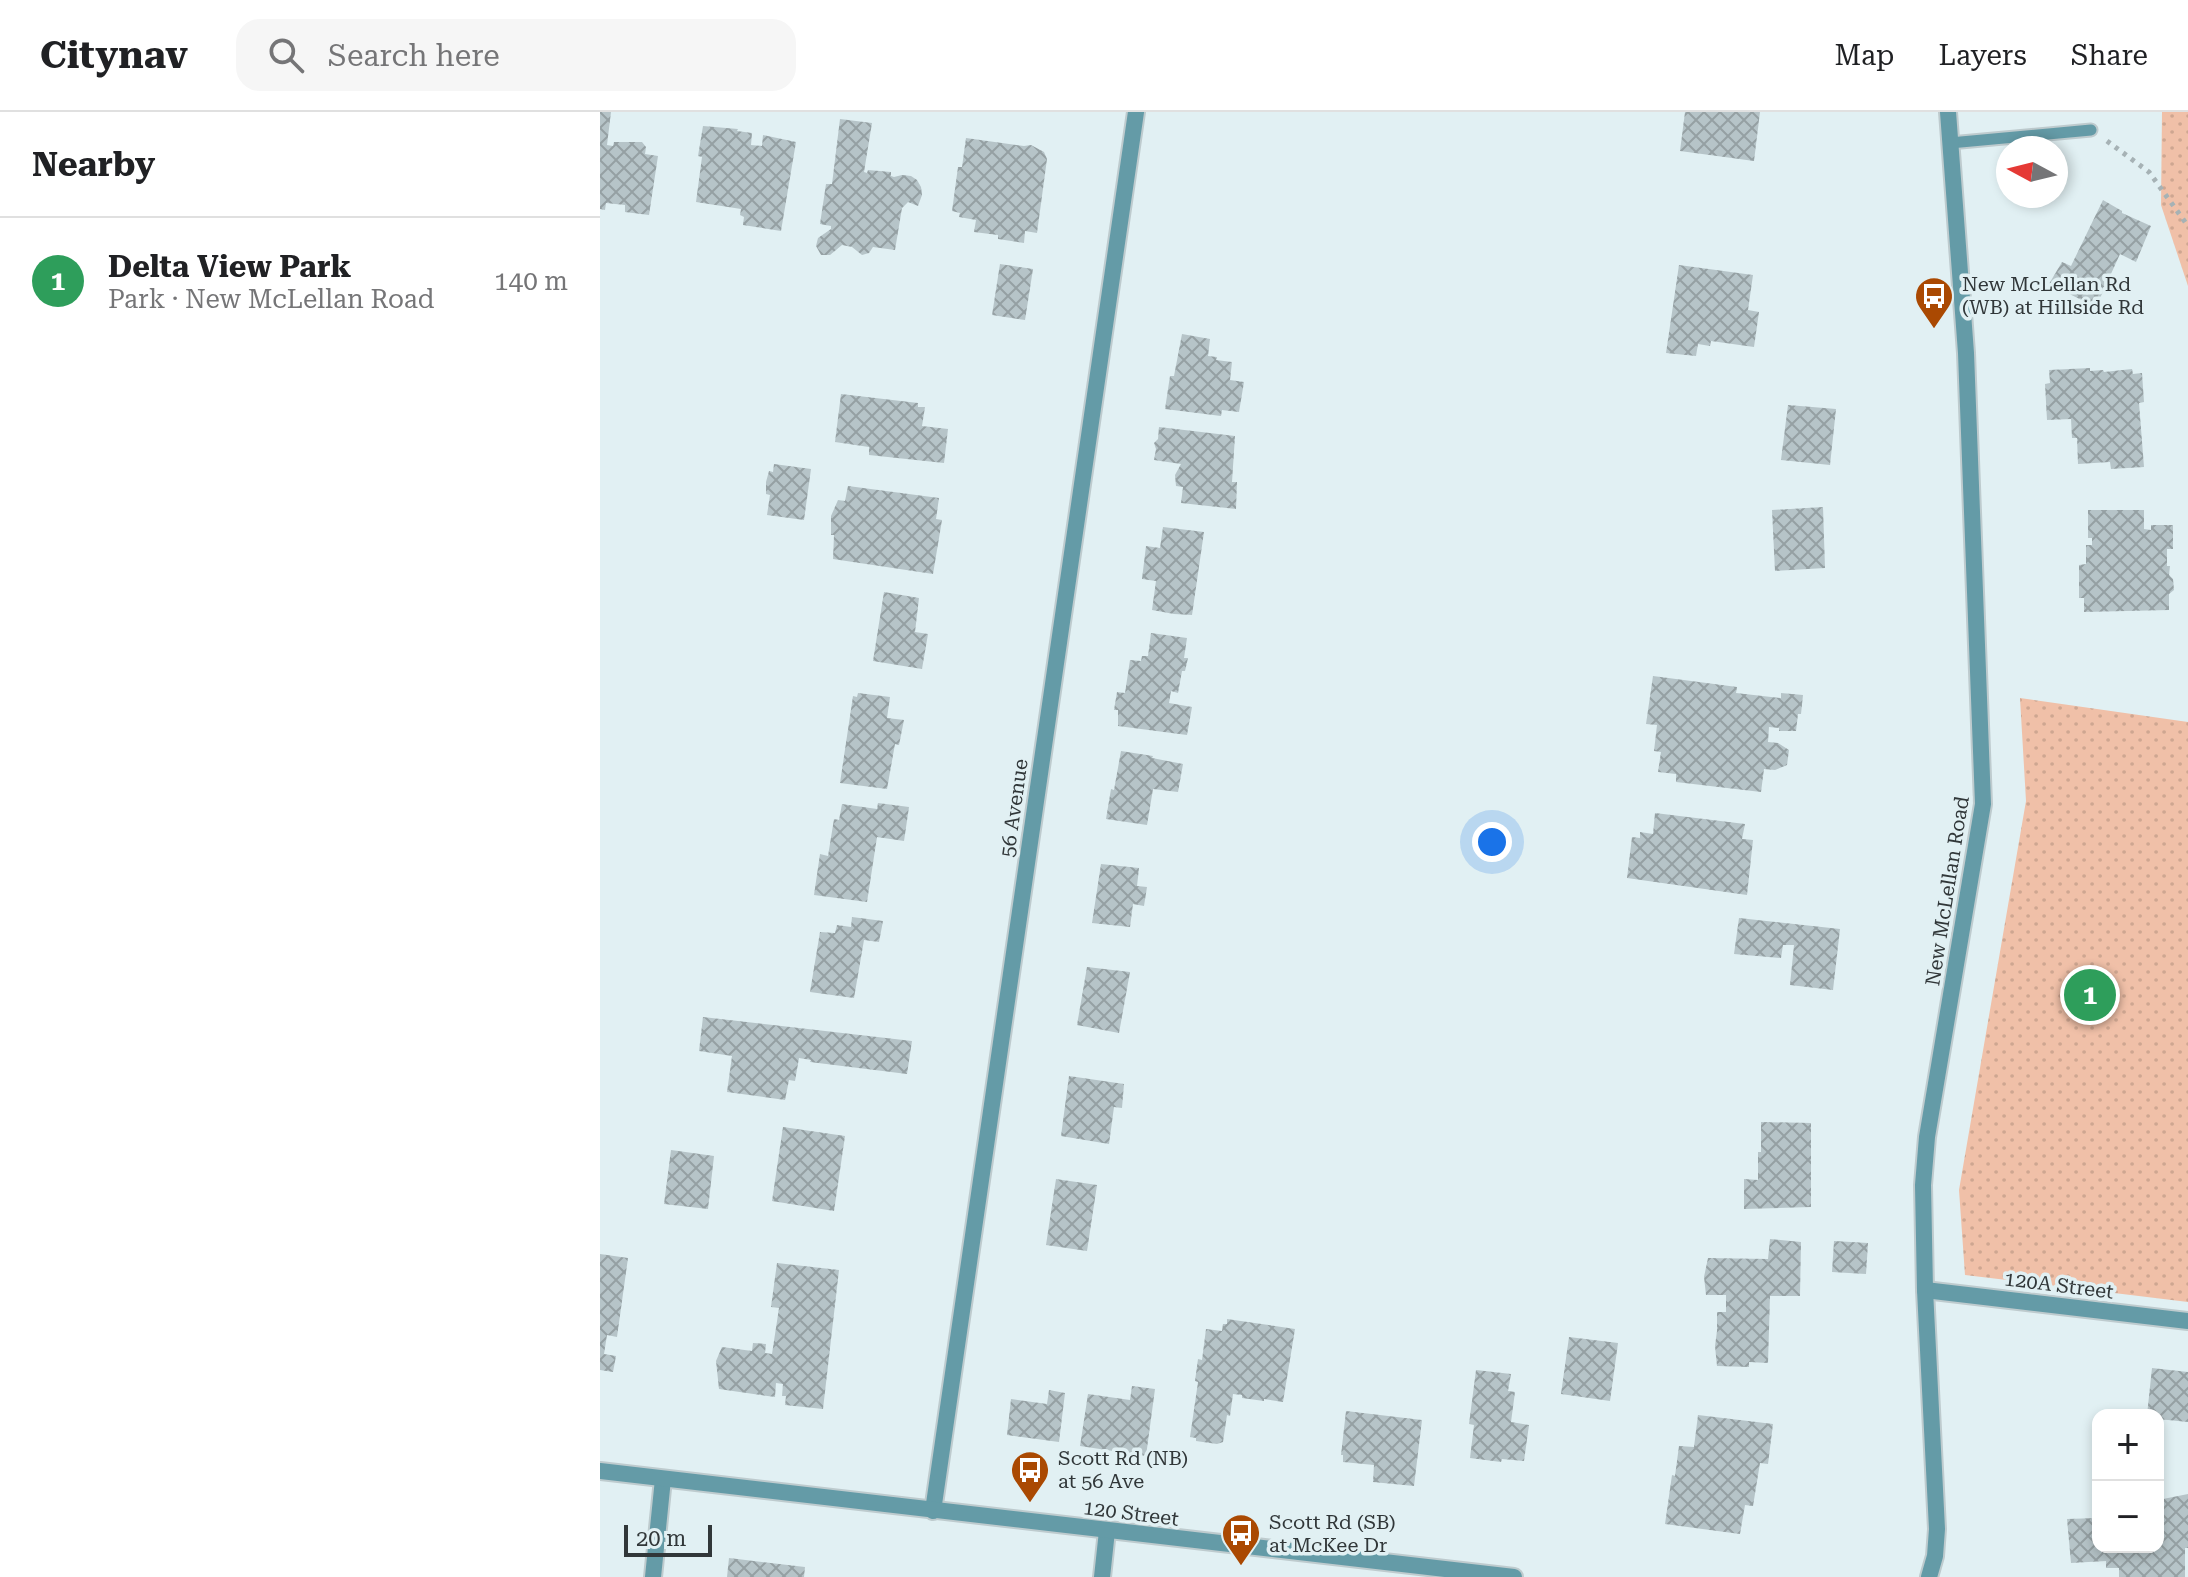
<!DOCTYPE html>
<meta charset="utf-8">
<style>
body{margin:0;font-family:"Roboto Serif",serif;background:#f6f6f6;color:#202124}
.controls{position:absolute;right:24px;bottom:24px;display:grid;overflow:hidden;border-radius:16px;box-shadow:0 4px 12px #0003}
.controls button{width:72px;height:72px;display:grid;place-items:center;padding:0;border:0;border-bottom:2px solid #e0e0e0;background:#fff;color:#202124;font:40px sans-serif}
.compass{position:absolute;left:1396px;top:24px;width:72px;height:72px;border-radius:50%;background:#fff;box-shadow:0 4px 12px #0003;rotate:277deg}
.scale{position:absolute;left:24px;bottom:20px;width:88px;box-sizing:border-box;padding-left:8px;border:4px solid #313739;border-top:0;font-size:22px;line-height:28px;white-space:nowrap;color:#313739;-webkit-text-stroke:6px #e1f0f3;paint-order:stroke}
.you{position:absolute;left:892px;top:730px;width:28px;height:28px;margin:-20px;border:6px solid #fff;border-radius:50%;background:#1a73e8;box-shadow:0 0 0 12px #1a73e833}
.badge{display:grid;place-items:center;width:52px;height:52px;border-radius:50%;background:#aa4902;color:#fff;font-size:26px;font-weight:700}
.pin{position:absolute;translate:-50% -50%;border:4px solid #fff;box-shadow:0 2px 8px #0006}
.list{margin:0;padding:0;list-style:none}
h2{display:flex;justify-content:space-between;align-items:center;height:104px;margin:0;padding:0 32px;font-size:34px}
h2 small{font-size:26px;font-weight:400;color:#757577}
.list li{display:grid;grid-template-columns:52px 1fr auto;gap:24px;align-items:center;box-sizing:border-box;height:128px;padding:0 32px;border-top:2px solid #e0e0e0}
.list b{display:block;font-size:30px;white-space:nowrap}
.list p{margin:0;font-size:26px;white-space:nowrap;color:#757577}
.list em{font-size:26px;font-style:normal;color:#757577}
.icon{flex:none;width:44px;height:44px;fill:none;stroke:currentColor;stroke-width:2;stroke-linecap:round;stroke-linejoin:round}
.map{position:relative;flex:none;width:1588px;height:1465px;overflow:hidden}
header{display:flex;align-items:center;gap:48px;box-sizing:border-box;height:112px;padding:0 40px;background:#fff;border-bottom:2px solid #e0e0e0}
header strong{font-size:38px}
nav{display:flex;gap:44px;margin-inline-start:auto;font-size:28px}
.search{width:560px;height:72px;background:#f6f6f6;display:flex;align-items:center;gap:20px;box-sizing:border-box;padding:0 28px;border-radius:24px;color:#757577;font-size:30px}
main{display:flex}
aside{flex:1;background:#fff}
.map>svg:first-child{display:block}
.park{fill:url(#park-dots)}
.building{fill:url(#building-cross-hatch)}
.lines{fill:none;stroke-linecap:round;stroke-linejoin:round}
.service-casing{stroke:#becbce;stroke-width:15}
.minor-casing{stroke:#becbce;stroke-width:20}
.tertiary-casing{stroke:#becbce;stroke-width:20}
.path{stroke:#a6b2b5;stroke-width:5;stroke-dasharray:4 6;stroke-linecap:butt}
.service{stroke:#649ba7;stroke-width:11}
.minor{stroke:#649ba7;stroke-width:16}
.tertiary{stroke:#649ba7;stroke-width:16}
.labels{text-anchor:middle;stroke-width:7;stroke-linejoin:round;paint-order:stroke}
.poi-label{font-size:20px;fill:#313739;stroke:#e1f0f3;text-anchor:start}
.street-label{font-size:20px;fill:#313739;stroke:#e1f0f3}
</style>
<header>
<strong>Citynav</strong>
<div class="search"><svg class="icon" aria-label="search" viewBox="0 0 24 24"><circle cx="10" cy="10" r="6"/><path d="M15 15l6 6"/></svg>Search here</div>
<nav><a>Map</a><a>Layers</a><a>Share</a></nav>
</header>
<main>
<aside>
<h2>Nearby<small></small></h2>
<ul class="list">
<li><span class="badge" style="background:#2e9e5b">1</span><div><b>Delta View Park</b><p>Park · New McLellan Road</p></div><em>140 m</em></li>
</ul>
</aside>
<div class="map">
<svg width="1588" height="1465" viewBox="0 0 1588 1465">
<defs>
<pattern id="park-dots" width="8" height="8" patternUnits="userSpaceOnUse" patternTransform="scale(2)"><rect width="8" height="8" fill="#f0c0a8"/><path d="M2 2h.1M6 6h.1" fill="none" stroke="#cea691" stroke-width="1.8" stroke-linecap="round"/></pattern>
<pattern id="building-cross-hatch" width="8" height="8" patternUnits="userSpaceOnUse" patternTransform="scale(2)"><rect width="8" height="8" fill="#b6c4c8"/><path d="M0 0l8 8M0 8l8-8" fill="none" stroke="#95a0a3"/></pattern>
</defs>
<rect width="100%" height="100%" fill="#e1f0f3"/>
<g class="park">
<polygon points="1562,0 1588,0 1588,174 1561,93"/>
<polygon points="1420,586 1588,610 1588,1190 1365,1163 1359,1078 1426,689"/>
</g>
<g class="building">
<polygon points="0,0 11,0 7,33 13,34 14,30 42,30 46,35 45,42 58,44 49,103 25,100 25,93 6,91 5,98 0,97"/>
<polygon points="1085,0 1160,0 1154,49 1080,39"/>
<polygon points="240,7 272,11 264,60 267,61 268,58 291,60 291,64 294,65 302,63 311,64 317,68 321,75 322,83 318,94 308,90 302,96 295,138 273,135 269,141 262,143 252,135 242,133 230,143 221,143 216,134 218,126 231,117 231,114 220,112 226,72 232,72"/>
<polygon points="103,14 138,17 137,19 152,21 151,33 162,34 163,23 196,30 181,119 143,113 144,105 140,103 141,97 96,90 102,45 98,44"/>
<polygon points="366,26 424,34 431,33 444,40 447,47 437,121 425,119 424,131 398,127 398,123 374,120 376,108 359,105 360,101 352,99 358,55 362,55"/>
<polygon points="1503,88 1522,99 1522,101 1551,114 1536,150 1520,142 1496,195 1449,172 1462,150 1471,154"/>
<polygon points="400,152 433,157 425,208 392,203"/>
<polygon points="1079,153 1153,163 1148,198 1159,200 1154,235 1111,229 1110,234 1098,232 1096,244 1066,241"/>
<polygon points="582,222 610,227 608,244 617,245 616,248 632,250 630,268 644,270 639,300 622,298 621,304 565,297 570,264 574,264"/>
<polygon points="1490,256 1490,259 1503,258 1504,260 1532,257 1533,262 1542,261 1544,290 1539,291 1544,355 1511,357 1510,350 1478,352 1477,326 1472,326 1471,307 1447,308 1445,272 1450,271 1449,258"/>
<polygon points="241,282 318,291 318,295 325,295 322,314 348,317 344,351 269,343 269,335 235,330"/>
<polygon points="1188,293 1236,297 1230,353 1181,348"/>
<polygon points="559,315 635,324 632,370 637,370 636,397 581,391 583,375 576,374 575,363 581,352 554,348 556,337 554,331 558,327"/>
<polygon points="174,352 211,357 204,408 167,403 170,383 166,382 166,370 169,359 173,360"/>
<polygon points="248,374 339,386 336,407 342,408 333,462 233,447 234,423 231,423 231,404 238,388 245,389"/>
<polygon points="1223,395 1225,456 1175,459 1172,398"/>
<polygon points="1488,398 1544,398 1544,417 1551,418 1551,413 1573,413 1573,437 1567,437 1567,454 1570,454 1569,463 1573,467 1574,478 1569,482 1569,498 1484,500 1484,486 1479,486 1479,453 1486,452 1486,433 1492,433 1492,426 1488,426"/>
<polygon points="563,415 604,420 592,503 574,502 552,498 556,469 542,467 546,434 560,436"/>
<polygon points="284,480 319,486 315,520 328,522 322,557 273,549"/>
<polygon points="551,521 587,526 584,546 588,546 585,559 582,559 578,581 571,579 569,591 592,595 587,623 518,614 518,598 514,598 517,580 525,581 530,548 541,549 542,544 548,544"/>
<polygon points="1053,564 1137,575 1136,581 1181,586 1181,581 1203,583 1201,602 1198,602 1196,619 1179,619 1179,616 1169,615 1168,630 1178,631 1189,638 1187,653 1175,658 1164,657 1161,680 1076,670 1076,662 1058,660 1061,640 1054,639 1057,613 1046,612"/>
<polygon points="258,581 290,585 287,606 304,608 299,633 295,632 287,677 240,671 253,584 257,585"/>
<polygon points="521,639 553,644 552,646 583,652 578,680 553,677 547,713 506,707 511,677 514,678"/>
<polygon points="278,691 309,695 304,729 277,725 267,790 214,783 220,742 228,744 234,707 239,708 242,692 277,697"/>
<polygon points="1055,701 1145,712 1142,727 1153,728 1147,783 1027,766 1032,725 1040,726 1040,720 1053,722"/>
<polygon points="501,752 539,756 537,774 547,775 544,794 533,792 530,815 492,811"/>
<polygon points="252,805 283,809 279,830 264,828 254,886 210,880 220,820 235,821 237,813 251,815"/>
<polygon points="1139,806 1240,817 1233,878 1190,873 1194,833 1183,833 1181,846 1134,842"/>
<polygon points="487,855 530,860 519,921 477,913"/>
<polygon points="103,905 312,929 307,962 210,950 211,948 199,946 195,969 189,968 185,988 127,980 132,944 99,939"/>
<polygon points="469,964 524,972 522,996 514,995 509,1032 461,1024"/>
<polygon points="1161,1010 1211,1011 1211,1095 1144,1097 1144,1067 1158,1068 1158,1040 1161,1040"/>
<polygon points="183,1015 245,1024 234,1099 172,1089"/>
<polygon points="71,1038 114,1044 108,1097 64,1092"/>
<polygon points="456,1067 497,1073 487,1139 446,1133"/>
<polygon points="1170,1127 1201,1130 1200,1184 1170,1184 1168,1251 1149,1250 1149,1255 1117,1254 1115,1234 1117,1219 1117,1200 1126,1200 1126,1183 1106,1183 1104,1165 1108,1146 1168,1147"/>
<polygon points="1234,1129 1268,1131 1266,1162 1232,1160"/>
<polygon points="0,1142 28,1146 17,1225 7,1223 4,1242 16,1244 13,1260 0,1258"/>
<polygon points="177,1151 239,1158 223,1297 185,1293 186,1284 182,1284 183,1272 176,1271 175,1285 119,1277 116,1249 122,1235 152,1239 153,1231 166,1232 165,1241 172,1242 179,1196 171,1195"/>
<polygon points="627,1207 695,1217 683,1290 664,1287 664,1289 642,1286 642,1283 633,1282 630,1304 627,1303 623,1330 617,1332 596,1329 596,1326 590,1325 598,1270 595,1269 598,1247 602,1248 606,1217 622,1219 623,1212 627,1212"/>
<polygon points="969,1225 1018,1231 1010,1289 961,1282"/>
<polygon points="1552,1256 1588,1260 1588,1310 1558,1307 1558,1303 1547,1303"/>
<polygon points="876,1258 911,1262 908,1279 915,1280 911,1310 929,1313 924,1349 902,1347 901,1350 870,1346 874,1313 869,1312"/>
<polygon points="532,1274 555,1277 546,1344 480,1334 488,1282 530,1288"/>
<polygon points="449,1278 465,1281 459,1330 407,1323 411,1287 447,1292"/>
<polygon points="746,1299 822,1308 814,1374 773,1370 774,1353 743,1350 743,1343 741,1343"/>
<polygon points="1098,1303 1173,1312 1168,1352 1160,1351 1153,1394 1145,1393 1140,1422 1065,1412 1072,1363 1075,1364 1079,1334 1094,1335"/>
<polygon points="1588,1382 1588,1436 1585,1436 1585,1465 1519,1465 1519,1456 1506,1456 1506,1449 1471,1451 1467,1407 1498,1406 1498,1435 1558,1435 1558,1388"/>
<polygon points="129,1446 205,1455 204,1465 127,1465"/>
</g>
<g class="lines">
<g class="service-casing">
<polyline id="service" points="1350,31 1491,18"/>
</g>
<g class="minor-casing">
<g id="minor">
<polyline points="1325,1178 1588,1209"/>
<polyline points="333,1399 536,0"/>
<polyline points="53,1465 63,1367"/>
<polyline points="502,1465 507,1419"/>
</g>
</g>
<g class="tertiary-casing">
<g id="tertiary">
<polyline points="0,1359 914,1465"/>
<polyline points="1329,1465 1335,1444 1337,1417 1325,1178 1323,1073 1327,1025 1383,692 1366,241 1348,0"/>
</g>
</g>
<polyline class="path" points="1507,29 1549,60 1588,114"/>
<use href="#service" class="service"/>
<use href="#minor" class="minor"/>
<use href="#tertiary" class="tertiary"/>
</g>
<defs>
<g id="bus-pin" transform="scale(2)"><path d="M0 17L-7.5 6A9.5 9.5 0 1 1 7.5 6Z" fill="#aa4902" stroke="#e1f0f3"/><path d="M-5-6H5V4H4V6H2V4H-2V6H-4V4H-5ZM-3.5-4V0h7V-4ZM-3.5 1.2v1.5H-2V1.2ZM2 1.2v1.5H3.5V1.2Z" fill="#fff"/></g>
</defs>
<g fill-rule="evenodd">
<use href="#bus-pin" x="1334" y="184"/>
<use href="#bus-pin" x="430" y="1358"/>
<use href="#bus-pin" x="641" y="1421"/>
</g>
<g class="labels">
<g class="poi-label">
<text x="1362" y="179">New McLellan Rd<tspan x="1362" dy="23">(WB) at Hillside Rd</tspan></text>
<text x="458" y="1353">Scott Rd (NB)<tspan x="458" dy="23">at 56 Ave</tspan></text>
<text x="669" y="1417">Scott Rd (SB)<tspan x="669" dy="23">at McKee Dr</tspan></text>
</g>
<g class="street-label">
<text transform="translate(414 696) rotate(-82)" y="7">56 Avenue</text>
<text transform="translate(1347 779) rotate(-81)" y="7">New McLellan Road</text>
<text transform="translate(1459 1173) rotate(7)" y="7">120A Street</text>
<text transform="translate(531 1401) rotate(7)" y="7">120 Street</text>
</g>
</g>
</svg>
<div class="controls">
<button>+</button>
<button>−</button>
</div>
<svg class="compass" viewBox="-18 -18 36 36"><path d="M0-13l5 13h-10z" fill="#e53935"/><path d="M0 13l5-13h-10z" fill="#757577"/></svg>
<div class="scale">20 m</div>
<div class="you"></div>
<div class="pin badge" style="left:1490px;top:883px;background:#2e9e5b">1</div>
</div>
</main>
